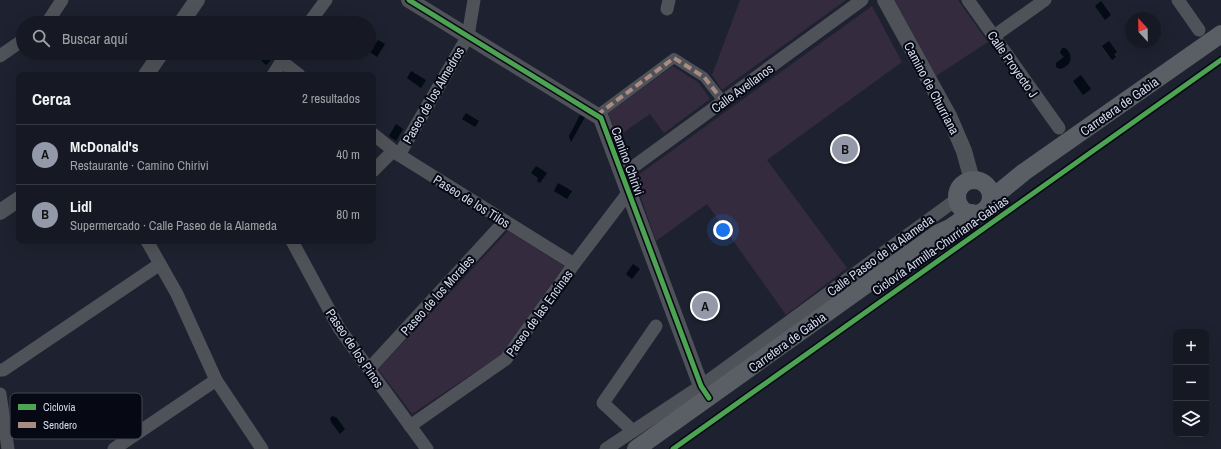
<!DOCTYPE html>
<html lang="es">
<meta charset="utf-8">
<style>
body{margin:0;font-family:"Archivo Narrow",sans-serif;background:#1f222b;color:#f1f3f6}
.controls{position:absolute;right:12px;bottom:12px;display:grid;overflow:hidden;border-radius:8px;box-shadow:0 4px 16px #0002}
.controls button{width:36px;height:36px;display:grid;place-items:center;padding:0;border:0;border-bottom:1px solid #353841;background:#161923;color:#f1f3f6;font:20px sans-serif}
.compass{position:absolute;left:1125px;top:12px;width:36px;height:36px;border-radius:50%;background:#161923;box-shadow:0 4px 16px #0002;rotate:338deg}
.you{position:absolute;left:723px;top:230px;width:14px;height:14px;margin:-10px;border:3px solid #fff;border-radius:50%;background:#1a73e8;box-shadow:0 0 0 6px #1a73e833}
.badge{display:grid;place-items:center;width:26px;height:26px;border-radius:50%;background:#9499a9;color:#111;font-size:13px;font-weight:700}
.pin{position:absolute;translate:-50% -50%;border:2px solid #fff;box-shadow:0 1px 4px #0006}
.list{margin:0;padding:0;list-style:none}
h2{display:flex;justify-content:space-between;align-items:center;height:52px;margin:0;padding:0 16px;font-size:17px}
h2 small{font-size:13px;font-weight:400;color:#9ea0a6}
.list li{display:grid;grid-template-columns:26px 1fr auto;gap:12px;align-items:center;box-sizing:border-box;height:60px;padding:0 16px;border-top:1px solid #353841}
.list b{display:block;font-size:15px;white-space:nowrap}
.list p{margin:0;font-size:13px;white-space:nowrap;color:#9ea0a6}
.list em{font-size:13px;font-style:normal;color:#9ea0a6}
.icon{flex:none;width:22px;height:22px;fill:none;stroke:currentColor;stroke-width:2;stroke-linecap:round;stroke-linejoin:round}
.map{position:relative;flex:none;width:1221px;height:449px;overflow:hidden}
.search{position:absolute;background:#161923;box-shadow:0 4px 16px #0002;left:16px;top:16px;width:360px;height:44px;display:flex;align-items:center;gap:10px;box-sizing:border-box;padding:0 14px;border-radius:22px;color:#9ea0a6;font-size:15px}
.panel{position:absolute;background:#161923;box-shadow:0 4px 16px #0002;left:16px;top:72px;width:360px;height:172px;border-radius:8px}
.map>svg:first-child{display:block}
.green{fill:#342b3e}
.water{fill:#030b15}
.lines{fill:none;stroke-linecap:round;stroke-linejoin:round}
.pedestrian{stroke:#4f5258;stroke-width:10}
.minor{stroke:#4f5258;stroke-width:13}
.tertiary{stroke:#4f5258;stroke-width:16}
.secondary{stroke:#5a5e65;stroke-width:18}
.quiet{stroke:#a88b81;stroke-width:4;stroke-dasharray:8 4;stroke-linecap:butt}
.cycleway-casing{stroke:#060813;stroke-width:8}
.cycleway{stroke:#4ca352;stroke-width:5}
.labels{text-anchor:middle;stroke-width:4;stroke-linejoin:round;paint-order:stroke}
.street-label{font-size:13px;fill:#d3d9ea;stroke:#060813}
.key{fill:#060813;stroke:#444754;stroke-width:1}
.key-label{font-size:11px;fill:#d3d9ea}
</style>
<div class="map">
<svg width="1221" height="449" viewBox="0 0 1221 449">
<rect width="100%" height="100%" fill="#1e212f"/>
<g class="green">
<polygon points="740,0 846,0 722,90 712,75"/>
<polygon points="893,0 958,0 988,42 936,76"/>
<polygon points="872,6 902,62 767,160 847,268 786,315 707,204 656,241 634,178"/>
<polygon points="673,66 699,83 710,99 664,133 650,114 617,137 608,113"/>
<polygon points="508,231 564,266 501,355 412,414 378,369"/>
</g>
<g class="water">
<polygon points="1101,1 1111,15 1105,20 1095,6"/>
<polygon points="378,40 385,44 377,57 370,52"/>
<polygon points="1109,41 1117,52 1114,54 1116,57 1112,60 1102,46"/>
<path d="M1062 48H1065C1074 55 1072 66 1060 69L1056 67V63L1064 57 1060 53Z"/>
<polygon points="257,53 260,55 266,53 272,59 266,65 255,54"/>
<polygon points="411,71 426,80 421,88 407,78"/>
<polygon points="1081,75 1091,89 1083,95 1073,81"/>
<polygon points="466,113 479,121 475,127 462,119"/>
<polygon points="580,115 585,117 571,142 569,136"/>
<polygon points="396,124 403,129 396,141 389,136"/>
<polygon points="536,166 547,173 540,183 537,181 538,178 531,173"/>
<polygon points="558,183 572,191 567,199 554,191"/>
<polygon points="633,264 640,269 632,279 626,274"/>
<polygon points="333,416 337,418 345,429 340,434 331,422 330,418"/>
</g>
<g class="lines">
<polyline class="pedestrian" points="597,115 674,58 704,77 723,101"/>
<g class="minor">
<polyline points="968,0 1059,128"/>
<polyline points="1178,0 1199,30"/>
<polyline points="667,9 669,0"/>
<polyline points="47,23 62,0"/>
<polyline points="309,23 326,0"/>
<polyline points="994,36 1045,0"/>
<polyline points="0,56 23,40"/>
<polyline points="281,61 299,75"/>
<polyline points="273,75 287,53"/>
<polyline points="373,134 399,155 574,264"/>
<polyline points="399,155 468,36 474,0"/>
<polyline points="373,171 393,151"/>
<polyline points="622,175 862,0"/>
<polyline points="147,241 177,294 216,380 262,449"/>
<polyline points="292,241 339,328 427,449"/>
<polyline points="369,369 505,221"/>
<polyline points="0,370 3,370 160,264"/>
<polyline points="0,394 8,449"/>
<polyline points="410,426 506,359 574,264 628,193"/>
<polyline points="633,431 603,403 656,326"/>
<polyline points="114,449 216,380"/>
<polyline points="606,449 701,386 957,199"/>
</g>
<g class="tertiary">
<polyline points="409,0 601,118 701,386 709,398"/>
<polyline points="885,0 949,116 964,151 972,180"/>
<polyline points="181,23 197,0"/>
<polyline points="146,75 161,53"/>
<polyline points="0,212 19,199"/>
</g>
<g class="secondary">
<circle cx="974" cy="197" r="17"/>
<polyline points="991,199 1024,172 1221,34"/>
<polyline points="636,449 937,234 950,228 972,213"/>
</g>
<polyline class="quiet" points="597,115 674,58 704,77 723,101"/>
<g class="cycleway-casing">
<g id="cycleway">
<polyline points="409,0 601,118 701,386 709,398"/>
<polyline points="673,449 1221,60"/>
</g>
</g>
<use href="#cycleway" class="cycleway"/>
</g>
<g class="labels">
<g class="street-label">
<text transform="translate(1013 64) rotate(55)" y="5">Calle Proyecto J</text>
<text transform="translate(742 88) rotate(-36)" y="5">Calle Avellanos</text>
<text transform="translate(932 88) rotate(62)" y="5">Camino de Churriana</text>
<text transform="translate(433 95) rotate(-60)" y="5">Paseo de los Almedros</text>
<text transform="translate(1119 106) rotate(-35)" y="5">Carretera de Gabia</text>
<text transform="translate(628 161) rotate(70)" y="5">Camino Chirivi</text>
<text transform="translate(472 201) rotate(32)" y="5">Paseo de los Tilos</text>
<text transform="translate(940 245) rotate(-35)" y="5">Ciclovía Armilla-Churriana-Gabias</text>
<text transform="translate(880 255) rotate(-36)" y="5">Calle Paseo de la Alameda</text>
<text transform="translate(437 295) rotate(-48)" y="5">Paseo de los Morales</text>
<text transform="translate(539 313) rotate(-54)" y="5">Paseo de las Encinas</text>
<text transform="translate(787 342) rotate(-36)" y="5">Carretera de Gabia</text>
<text transform="translate(355 348) rotate(56)" y="5">Paseo de los Pinos</text>
</g>
</g>
<rect x="10" y="393" width="132" height="46" rx="6" class="key"/>
<rect x="18" y="404" width="18" height="6" fill="#4ca352"/>
<rect x="18" y="422" width="18" height="6" fill="#a88b81"/>
<g class="key-label">
<text x="43" y="411">Ciclovía</text>
<text x="43" y="429">Sendero</text>
</g>
</svg>
<div class="controls">
<button>+</button>
<button>−</button>
<button><svg class="icon" aria-label="layers" viewBox="0 0 24 24"><path d="M12 4l9 5-9 5-9-5zM3 14l9 5 9-5"/></svg></button>
</div>
<svg class="compass" viewBox="-18 -18 36 36"><path d="M0-13l5 13h-10z" fill="#e53935"/><path d="M0 13l5-13h-10z" fill="#9ea0a6"/></svg>
<div class="you"></div>
<div class="pin badge" style="left:705px;top:306px">A</div>
<div class="pin badge" style="left:845px;top:149px">B</div>
<div class="search"><svg class="icon" aria-label="search" viewBox="0 0 24 24"><circle cx="10" cy="10" r="6"/><path d="M15 15l6 6"/></svg>Buscar aquí</div>
<section class="panel">
<h2>Cerca<small>2 resultados</small></h2>
<ul class="list">
<li><span class="badge">A</span><div><b>McDonald's</b><p>Restaurante · Camino Chirivi</p></div><em>40 m</em></li>
<li><span class="badge">B</span><div><b>Lidl</b><p>Supermercado · Calle Paseo de la Alameda</p></div><em>80 m</em></li>
</ul>
</section>
</div>
